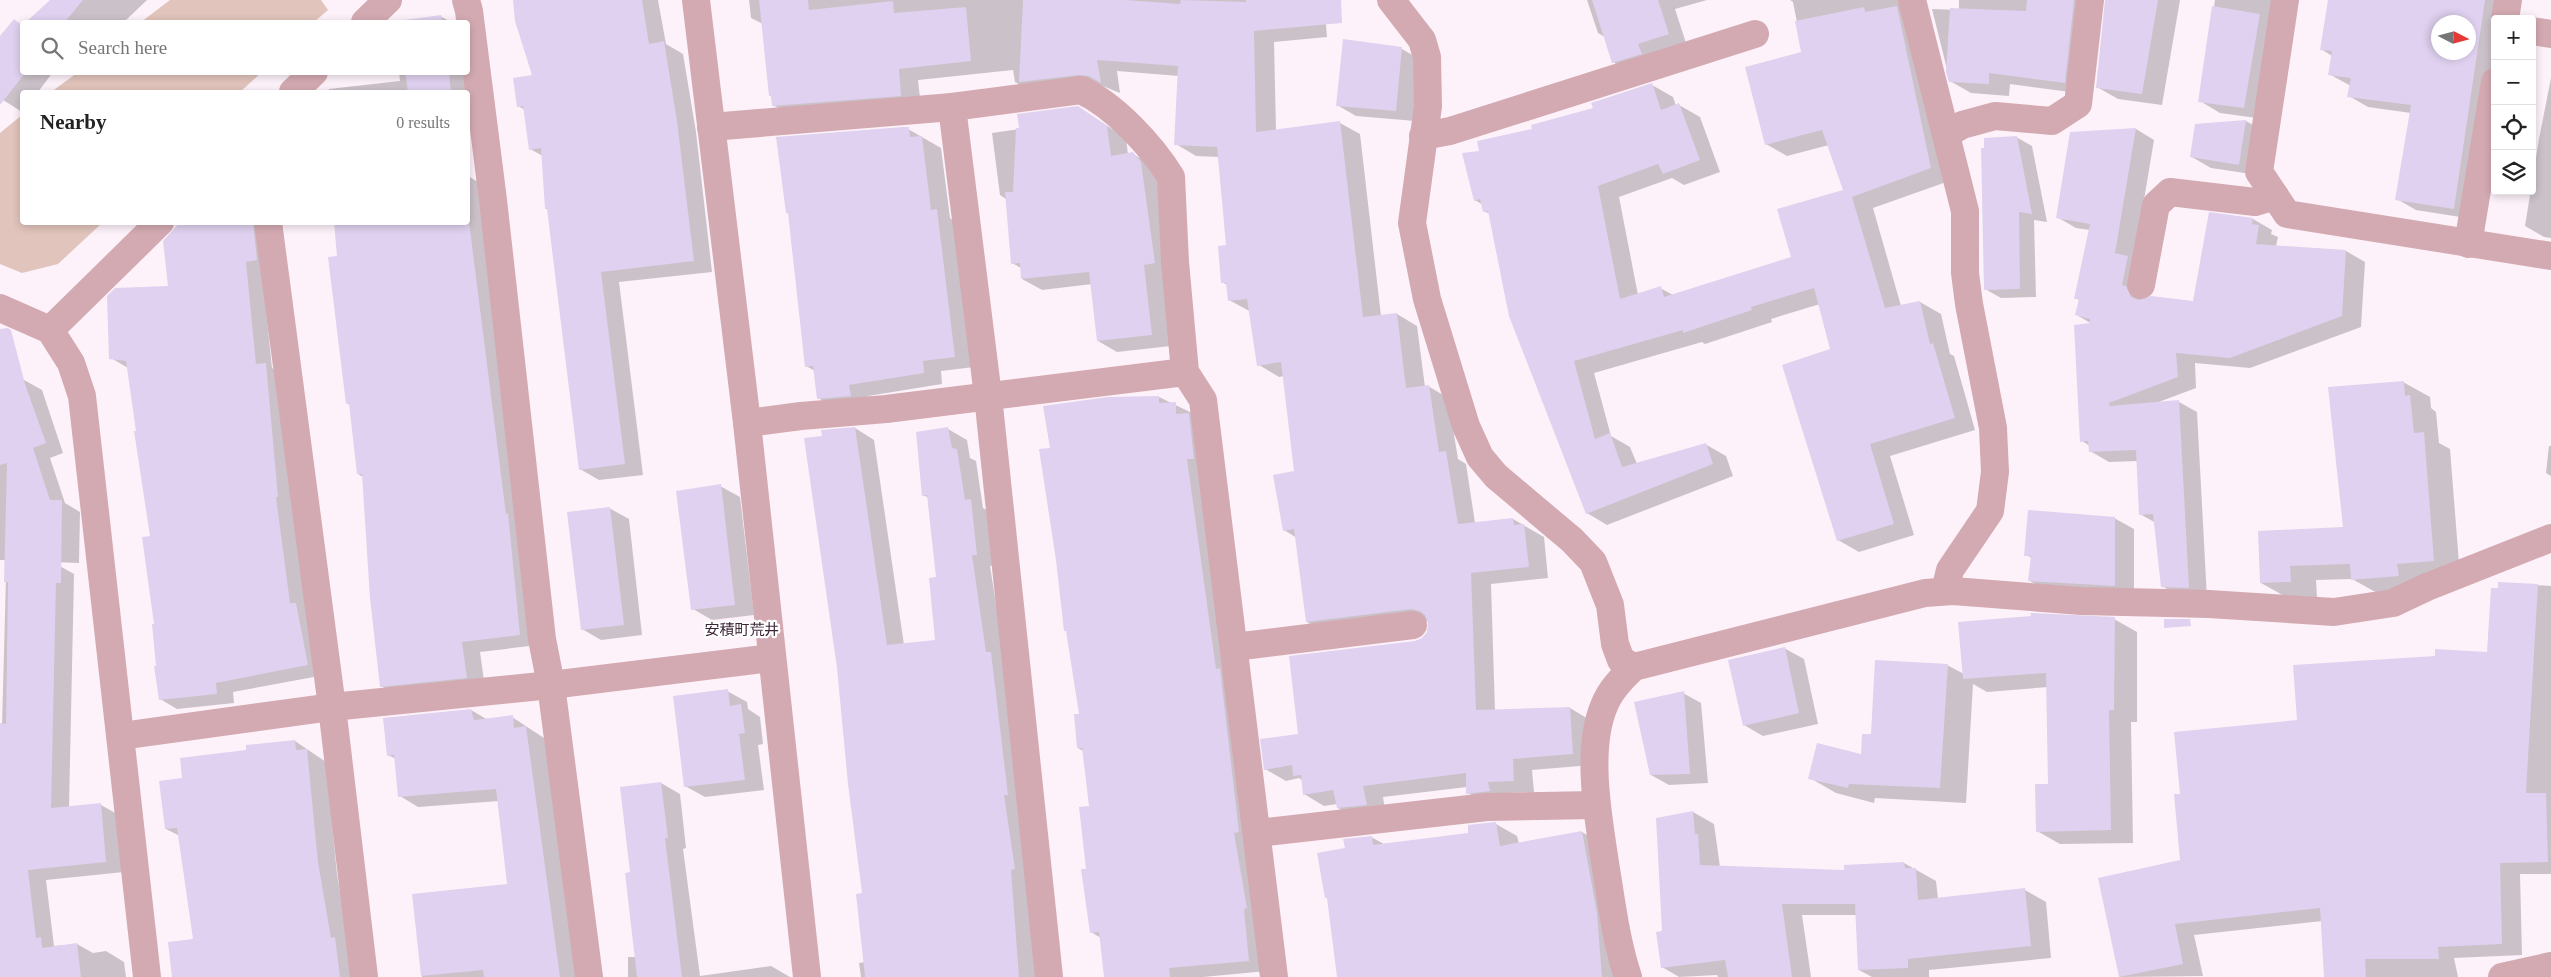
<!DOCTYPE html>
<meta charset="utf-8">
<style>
body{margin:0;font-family:"Times New Roman","Noto Sans JP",serif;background:#f6f6f6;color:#222}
.controls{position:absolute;right:15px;top:15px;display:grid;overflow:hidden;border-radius:5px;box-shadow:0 2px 8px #0003}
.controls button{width:45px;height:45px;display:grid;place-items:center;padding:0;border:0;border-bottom:1px solid #e0e0e0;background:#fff;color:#222;font:25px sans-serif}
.compass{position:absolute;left:2431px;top:15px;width:45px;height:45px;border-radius:50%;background:#fff;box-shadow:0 2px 8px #0003;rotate:96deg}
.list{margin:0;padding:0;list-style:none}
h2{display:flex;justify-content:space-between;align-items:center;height:65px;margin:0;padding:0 20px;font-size:21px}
h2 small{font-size:16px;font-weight:400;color:#767676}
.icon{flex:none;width:28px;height:28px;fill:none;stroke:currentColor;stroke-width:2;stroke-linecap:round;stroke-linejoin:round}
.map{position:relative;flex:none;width:2551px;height:977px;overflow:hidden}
.search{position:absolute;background:#fff;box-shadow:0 2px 8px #0003;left:20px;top:20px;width:450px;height:55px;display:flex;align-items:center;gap:12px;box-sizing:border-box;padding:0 18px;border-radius:5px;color:#767676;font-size:19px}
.panel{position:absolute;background:#fff;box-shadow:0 2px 8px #0003;left:20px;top:90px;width:450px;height:135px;border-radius:5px}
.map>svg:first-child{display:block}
.green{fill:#e1c4bc}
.shadow{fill:#0003;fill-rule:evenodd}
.building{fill:#dfd1ef;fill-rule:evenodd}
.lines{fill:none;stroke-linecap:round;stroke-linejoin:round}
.minor{stroke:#d4aab2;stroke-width:28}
.labels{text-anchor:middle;stroke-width:4.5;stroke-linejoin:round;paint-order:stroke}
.quarter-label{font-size:15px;fill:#3c2637;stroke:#fff}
</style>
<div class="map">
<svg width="2551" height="977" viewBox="0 0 2551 977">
<rect width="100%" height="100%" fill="#fef2fa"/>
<g class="green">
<polygon points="170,0 321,0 328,10 314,22 141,22"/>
<polygon points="77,73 77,72 261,73 240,92 51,92"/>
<polygon points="22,115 22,222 102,223 58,264 22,273 0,264 0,133"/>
</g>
<g class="shadow">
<polygon points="52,0 147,0 124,22 28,22"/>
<polygon points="514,0 658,0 666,44 683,54 696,132 712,272 619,282 643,475 599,480 580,469 543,156 530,149 525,110 518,106 533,76"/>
<polygon points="749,0 1324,0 1327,37 1274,42 1276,130 1340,123 1360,134 1381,316 1397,314 1417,326 1425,387 1428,386 1448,398 1458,459 1466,464 1475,523 1513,519 1544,537 1548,578 1491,584 1495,711 1570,708 1590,720 1592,765 1532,770 1534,792 1508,793 1488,804 1468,793 1467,787 1383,797 1386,816 1358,819 1338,808 1337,804 1324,806 1304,794 1303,781 1299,778 1286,781 1265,769 1300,735 1415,642 1423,639 1428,632 1429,621 1327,633 1307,622 1297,538 1284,530 1295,472 1284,376 1279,377 1259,365 1251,312 1229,300 1227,285 1222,282 1227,246 1219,157 1196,156 1176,144 1179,76 1117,71 1120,93 1100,85 1035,94 1015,82 1013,70 918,80 921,107 794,117 773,105 763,24 751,18"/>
<polygon points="1587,0 1707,0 1675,9 1686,43 1631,72 1613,62 1605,37 1598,33"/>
<polygon points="1790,0 1919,0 1952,180 1873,208 1901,306 1920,302 1941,314 1950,354 1954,356 1975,430 1890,456 1914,535 1859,552 1838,540 1832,350 1820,304 1771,319 1772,322 1705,344 1702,342 1594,373 1611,436 1630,447 1637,464 1705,444 1726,456 1733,476 1607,525 1587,513 1490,214 1484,211 1483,205 1475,200 1481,153 1533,130 1594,108 1652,85 1673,97 1676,106 1679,105 1700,117 1720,172 1684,185 1672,178 1619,197 1638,295 1660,288 1673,295 1792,258 1845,190 1829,145 1787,156 1766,144 1803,53 1793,2"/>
<polygon points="1959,0 2101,0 2085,94 2010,84 2009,96 1971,93 1950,81 1932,9 1959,10"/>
<polygon points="2107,0 2180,0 2162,105 2118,99 2097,87"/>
<polygon points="2215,0 2285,0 2264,119 2220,113 2200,101"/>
<path d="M2342 0H2508L2495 19V70L2473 219 2416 210 2397 199 2411 113 2368 107 2349 96 2351 86 2329 74 2332 56 2321 49ZM2438 22H2468V52H2438Z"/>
<polygon points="440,16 451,22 398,22"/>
<polygon points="14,20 22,25 22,72 53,72 38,92 22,92 22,112 0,98 0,38"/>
<polygon points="1344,41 1402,49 1421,60 1415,121 1356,116 1337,105"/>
<polygon points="399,72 466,72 468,92 329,92 329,89 400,81"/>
<polygon points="2551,78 2551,238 2544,237 2525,226 2539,139"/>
<polygon points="1078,107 1126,138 1128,155 1133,154 1152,165 1160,174 1171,346 1117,352 1098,341 1092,284 1042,290 1022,279 1021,268 1012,263 1006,199 1000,195 992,133 1020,129"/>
<polygon points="2246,121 2265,132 2258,175 2211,168 2192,157 2196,125"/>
<polygon points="908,129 941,148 950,218 955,222 974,367 941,371 942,384 868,396 869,406 837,409 818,398 815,371 806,366"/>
<polygon points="2136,129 2154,140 2134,260 2140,296 2145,298 2194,302 2210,214 2253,219 2272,230 2271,234 2278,237 2276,246 2346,251 2365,262 2361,327 2250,368 2195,363 2196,388 2156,403 2179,402 2197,412 2207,598 2181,597 2162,586 2156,523 2140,514 2138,461 2109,462 2090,451 2090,446 2082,441 2092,324 2077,315 2079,300 2075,298 2090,230 2076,228 2057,217"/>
<polygon points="2016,137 2032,146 2047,222 2034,220 2036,297 2001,298 1985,289"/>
<polygon points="468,176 483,185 538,645 480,652 485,688 400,697 381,686 363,477 358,474 350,405 347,403 468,222"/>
<polygon points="181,222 269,222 262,271 272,368 283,375 325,675 233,692 234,703 177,709 160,699 151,537 128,368 111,358 170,287"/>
<polygon points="24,380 42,390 63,453 50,458 65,503 80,512 79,563 0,560 0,387"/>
<polygon points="2403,382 2430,397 2431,408 2436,412 2439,443 2450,449 2460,576 2379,594 2352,579 2316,580 2317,597 2288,598 2261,583 2344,529"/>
<polygon points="1159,397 1194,414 1267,971 1203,977 1107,977 1101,938 1091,932 1088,870 1091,807 1083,751 1078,748 1080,715 1068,632 1065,630 1051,449"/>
<polygon points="855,428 874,440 904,645 937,641 938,578 929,498 923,495 948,429 967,440 970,458 976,461 983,508 990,512 996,565 990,566 1005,661 1036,977 861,977 859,963 865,962 863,894 823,437"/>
<polygon points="2549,446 2551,446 2551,476 2546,473"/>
<polygon points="720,486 740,497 754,615 712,620 693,609"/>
<polygon points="609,508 629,519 642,635 601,640 582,629"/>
<polygon points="2114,518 2134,529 2134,596 2049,592 2030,581 2032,558 2026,555"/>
<polygon points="56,564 74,574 69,808 101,805 119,815 124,872 46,880 54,946 77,944 93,953 106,951 124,962 126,977 0,977 0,801 6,577"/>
<polygon points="2500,583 2551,586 2551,874 2520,874 2522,955 2454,958 2458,977 2325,977 2322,921 2194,935 2203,976 2120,977 2100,879 2182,860 2182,795 2298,721 2488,653"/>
<polygon points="2114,619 2137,632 2137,722 2131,722 2133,843 2060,844 2037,831 2049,785 2048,687 1987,692 1973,684 1966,803 1875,798 1874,803 1836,793 1810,778 1863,755 1872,735 1947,665 1964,674"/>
<polygon points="1784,648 1804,659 1818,724 1763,736 1744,725"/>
<polygon points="727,691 747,702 748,709 760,717 763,744 758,745 764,790 705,797 685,786"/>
<polygon points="1683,693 1701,703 1708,783 1669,785 1651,775"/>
<polygon points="471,710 488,720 512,717 544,738 578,977 422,977 414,895 508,885 499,801 418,807 400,796 396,759 388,755"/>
<polygon points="295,741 326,762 337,874 349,947 357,977 173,977 194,941 180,836 166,829 183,779 248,751"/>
<polygon points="661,783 680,794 686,848 683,849 700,976 771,966 790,977 628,977 628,957 636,957 631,873"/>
<polygon points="1693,812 1714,824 1720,867 1845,871 1904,863 1936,881 1938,899 2025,890 2046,902 2051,958 1929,970 1929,977 1872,977 1859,970 1856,915 1802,915 1811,977 1718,977 1717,975 1679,977 1662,967 1664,932"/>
<polygon points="1496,824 1517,836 1519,844 1582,832 1604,845 1622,977 1338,977 1346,849 1371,837 1384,844 1469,834"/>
</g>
<g class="building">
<polygon points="50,0 83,0 65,22 26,22"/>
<polygon points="513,0 642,0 649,44 664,41 677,121 694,261 601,272 625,464 579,470 547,209 545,209 541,148 529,150 523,106 517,107 513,78 532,75 515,21"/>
<polygon points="759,0 808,0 809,10 893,1 894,13 966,7 971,61 899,69 901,96 772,106 771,96 769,96"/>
<polygon points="1023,0 1125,0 1180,4 1181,0 1246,2 1246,0 1341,0 1342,23 1254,31 1256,132 1340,121 1363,317 1397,313 1406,388 1429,385 1439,452 1446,451 1458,524 1513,518 1514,525 1524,524 1529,567 1471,573 1476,710 1570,707 1573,754 1513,759 1514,781 1488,782 1490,791 1466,794 1466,773 1363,786 1367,805 1337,808 1333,790 1303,795 1301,775 1293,776 1292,765 1264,770 1260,739 1298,734 1289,656 1415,641 1422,638 1427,632 1428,623 1425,615 1420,611 1411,609 1306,622 1294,529 1283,531 1273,475 1294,471 1281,362 1257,366 1247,299 1228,301 1226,283 1221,283 1218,246 1226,245 1217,147 1174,145 1178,66 1097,60 1101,83 1089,76 1079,75 1019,82"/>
<polygon points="1592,0 1658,0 1669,34 1638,44 1642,54 1612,63"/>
<polygon points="2027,0 2074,0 2065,83 1989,73 1989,84 1949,82 1946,72 1950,8 2026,11"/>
<polygon points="2105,0 2158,0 2142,94 2096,88"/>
<path d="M2328 0H2485L2454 209 2395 200 2411 105 2347 97 2351 78 2328 75 2332 51 2320 50ZM2438 22H2468V52H2438Z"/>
<polygon points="1897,6 1931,168 1852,197 1885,308 1920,301 1930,344 1933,343 1955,418 1870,444 1894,524 1837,541 1782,365 1830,349 1814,288 1751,307 1752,310 1683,333 1683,330 1574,361 1595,439 1610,433 1622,467 1706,443 1713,464 1586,514 1509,316 1488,211 1483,212 1480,199 1474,201 1462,153 1479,151 1477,141 1532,129 1531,125 1593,108 1591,103 1652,83 1661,110 1679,103 1700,160 1663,174 1658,164 1598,186 1620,299 1661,286 1664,297 1791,257 1777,209 1843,190 1822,130 1765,145 1745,67 1801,52 1795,21 1864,7 1865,12"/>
<polygon points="2212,6 2260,14 2244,108 2198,102"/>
<polygon points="441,15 442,22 397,22 397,21"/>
<polygon points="14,19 22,26 22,72 26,72 0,105 0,36"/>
<polygon points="1343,39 1402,47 1396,111 1336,106"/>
<polygon points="405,72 449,72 451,92 408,92"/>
<polygon points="1078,106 1107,126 1111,156 1133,152 1141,162 1155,263 1144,265 1152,335 1097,341 1089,272 1021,279 1020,263 1011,264 1005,192 1013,192 1016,128 1019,128 1017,114"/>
<polygon points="2246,120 2239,165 2190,157 2195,124"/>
<polygon points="903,127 909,127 910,137 922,136 931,210 937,209 955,357 923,361 924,373 849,385 851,396 817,399 813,366 805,367 788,213 786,213 776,137"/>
<polygon points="2136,128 2115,253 2128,256 2122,285 2126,286 2131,297 2139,300 2151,296 2193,301 2209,212 2253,218 2252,224 2259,225 2256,244 2346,250 2342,316 2230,358 2176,353 2178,377 2109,403 2110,406 2179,400 2189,588 2161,587 2153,514 2139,515 2136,450 2089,452 2088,441 2080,442 2074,325 2090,323 2090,319 2075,315 2079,299 2074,299 2090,224 2056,218 2070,132"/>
<polygon points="2017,136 2032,214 2019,212 2020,289 1984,290 1981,148 1984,148 1984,138"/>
<polygon points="180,222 253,222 257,260 246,262 256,364 266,363 278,497 276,497 290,603 296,603 308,665 216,683 217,694 159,700 154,666 156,666 152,624 154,624 142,537 150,536 134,431 136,431 126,361 109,359 107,296 115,288 168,286 163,241"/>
<polygon points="334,222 469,222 506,514 508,513 520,635 462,642 467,678 380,687 370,598 362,474 357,474 349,403 346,404 328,257 337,256"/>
<polygon points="8,328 11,330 25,384 46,443 33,448 50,500 62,500 61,583 56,583 51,808 101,803 106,862 28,870 36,938 41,937 42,948 77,943 81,977 0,977 0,723 6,724 8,582 4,582 7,463 0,465 0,329"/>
<polygon points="2404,381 2405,396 2410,395 2414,433 2424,432 2434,561 2397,564 2399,576 2351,580 2350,564 2290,566 2291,582 2260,583 2258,531 2343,527 2328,387"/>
<polygon points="1159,396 1159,403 1176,402 1176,414 1189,413 1194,459 1187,459 1216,669 1220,668 1239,832 1234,833 1247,908 1244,909 1249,961 1169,968 1170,977 1104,977 1099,932 1090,933 1081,869 1086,869 1079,807 1089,806 1082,748 1077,748 1074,714 1079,714 1066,631 1064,631 1056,560 1039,449 1050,448 1043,406 1108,397"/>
<polygon points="855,427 887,645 935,640 929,578 936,577 927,495 922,496 916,432 948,427 952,448 957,449 965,500 971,499 977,555 972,555 986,652 991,652 1008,795 1004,795 1015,869 1011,870 1019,977 865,977 856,894 862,893 848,784 837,668 804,438 822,436 821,430"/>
<polygon points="721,484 735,605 691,610 676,491"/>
<polygon points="610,507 624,625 581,630 567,512"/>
<polygon points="2028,510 2115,517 2115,586 2028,581 2031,556 2024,556"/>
<polygon points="2498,582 2538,584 2526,793 2546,793 2548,862 2500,863 2502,944 2438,947 2439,959 2365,959 2366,977 2324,977 2320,908 2175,924 2183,964 2119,977 2098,878 2180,860 2174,794 2180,794 2174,732 2297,720 2293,665 2435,656 2435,649 2487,652 2491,588 2498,588"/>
<polygon points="2030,613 2115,617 2114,710 2109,710 2111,830 2036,832 2035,784 2048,784 2046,673 1963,679 1958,622 2031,616"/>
<polygon points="2164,619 2190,619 2191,626 2164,628"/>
<polygon points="1785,647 1799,713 1743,726 1728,660"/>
<polygon points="1875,660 1948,664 1940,788 1849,784 1848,788 1808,779 1817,743 1861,754 1862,734 1871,734"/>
<polygon points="728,689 730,706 741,704 745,733 739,734 745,780 684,787 673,696"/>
<polygon points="1684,691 1690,774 1650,775 1634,702"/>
<polygon points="471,709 474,720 513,715 514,728 526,726 560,977 484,977 483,970 421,976 412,894 507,884 496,789 398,797 394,755 387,756 383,718"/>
<polygon points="295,740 296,750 307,749 318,862 331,938 335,937 340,977 172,977 168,942 193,939 177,828 165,829 159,781 182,778 180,758 246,750 246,745"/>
<polygon points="661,782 668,838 665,838 682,977 637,977 625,873 630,872 620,787"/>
<polygon points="1693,811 1695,834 1698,834 1700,865 1844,870 1844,865 1904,862 1905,868 1916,868 1918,900 2025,888 2031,946 1908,959 1908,968 1858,970 1855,904 1782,904 1792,977 1728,977 1725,960 1661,968 1656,932 1662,931 1656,818"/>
<polygon points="1496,822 1500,846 1582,831 1597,913 1602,977 1337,977 1327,898 1325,898 1317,853 1345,848 1343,839 1372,836 1373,845 1468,833 1468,825"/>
</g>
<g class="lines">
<g class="minor">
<polyline points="466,0 469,11 493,200 542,639 551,685 589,977"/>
<polyline points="696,0 747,423 807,977"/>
<polyline points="1391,0 1422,40 1427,57 1428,106 1412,223 1427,299 1466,426 1480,457 1496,476 1572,540 1593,562 1610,605 1615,644 1621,660 1634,667"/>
<polyline points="1912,0 1965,211 1965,273 1969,304 1993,428 1995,472 1990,511 1950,570 1945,591"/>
<polyline points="2285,0 2259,172 2287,214 2551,256"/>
<polyline points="2505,19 2508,0"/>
<polyline points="365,22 388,0"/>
<polyline points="2532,31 2551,34"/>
<polyline points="293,92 314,72"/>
<polyline points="952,107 988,396 1049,977"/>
<path d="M711 127 952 107 1081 90C1115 106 1151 145 1171 177L1175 262 1185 372 1203 400 1274 977"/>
<polyline points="1947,134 1962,125 1995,116 2052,121 2078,104 2090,0"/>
<polyline points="1423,136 1450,131 1755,34"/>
<polyline points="268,222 332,707 364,977"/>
<polyline points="2468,244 2495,82"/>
<polyline points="2141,285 2156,205 2170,192 2255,202 2275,196"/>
<polyline points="0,308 50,330 71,363 82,396 147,977"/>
<polyline points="50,330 160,222"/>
<polyline points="747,423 801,416 886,409 1185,372"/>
<polyline points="1234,647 1413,625"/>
<polyline points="121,736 332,707 551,685 771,658"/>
<polyline points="1258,833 1487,807 1596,805"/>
<path d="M1628 977C1616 941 1612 905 1606 869 1599 822 1585 751 1604 706 1610 690 1622 678 1634 667L1925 593 1953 591 2081 601 2209 604 2334 612 2393 603 2427 587 2551 538"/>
<polyline points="2502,977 2551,966"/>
</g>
</g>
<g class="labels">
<g class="quarter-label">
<text x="742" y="635">安積町荒井</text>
</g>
</g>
</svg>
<div class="controls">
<button>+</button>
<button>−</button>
<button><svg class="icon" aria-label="locate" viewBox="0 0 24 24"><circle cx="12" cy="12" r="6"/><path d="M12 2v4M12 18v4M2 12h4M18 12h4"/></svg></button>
<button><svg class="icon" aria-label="layers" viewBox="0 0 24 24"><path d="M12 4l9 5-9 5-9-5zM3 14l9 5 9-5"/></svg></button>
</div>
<svg class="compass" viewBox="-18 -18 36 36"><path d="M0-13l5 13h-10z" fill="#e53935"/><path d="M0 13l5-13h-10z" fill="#767676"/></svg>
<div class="search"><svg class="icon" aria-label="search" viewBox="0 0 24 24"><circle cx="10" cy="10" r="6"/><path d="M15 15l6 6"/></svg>Search here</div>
<section class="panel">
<h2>Nearby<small>0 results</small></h2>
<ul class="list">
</ul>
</section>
</div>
